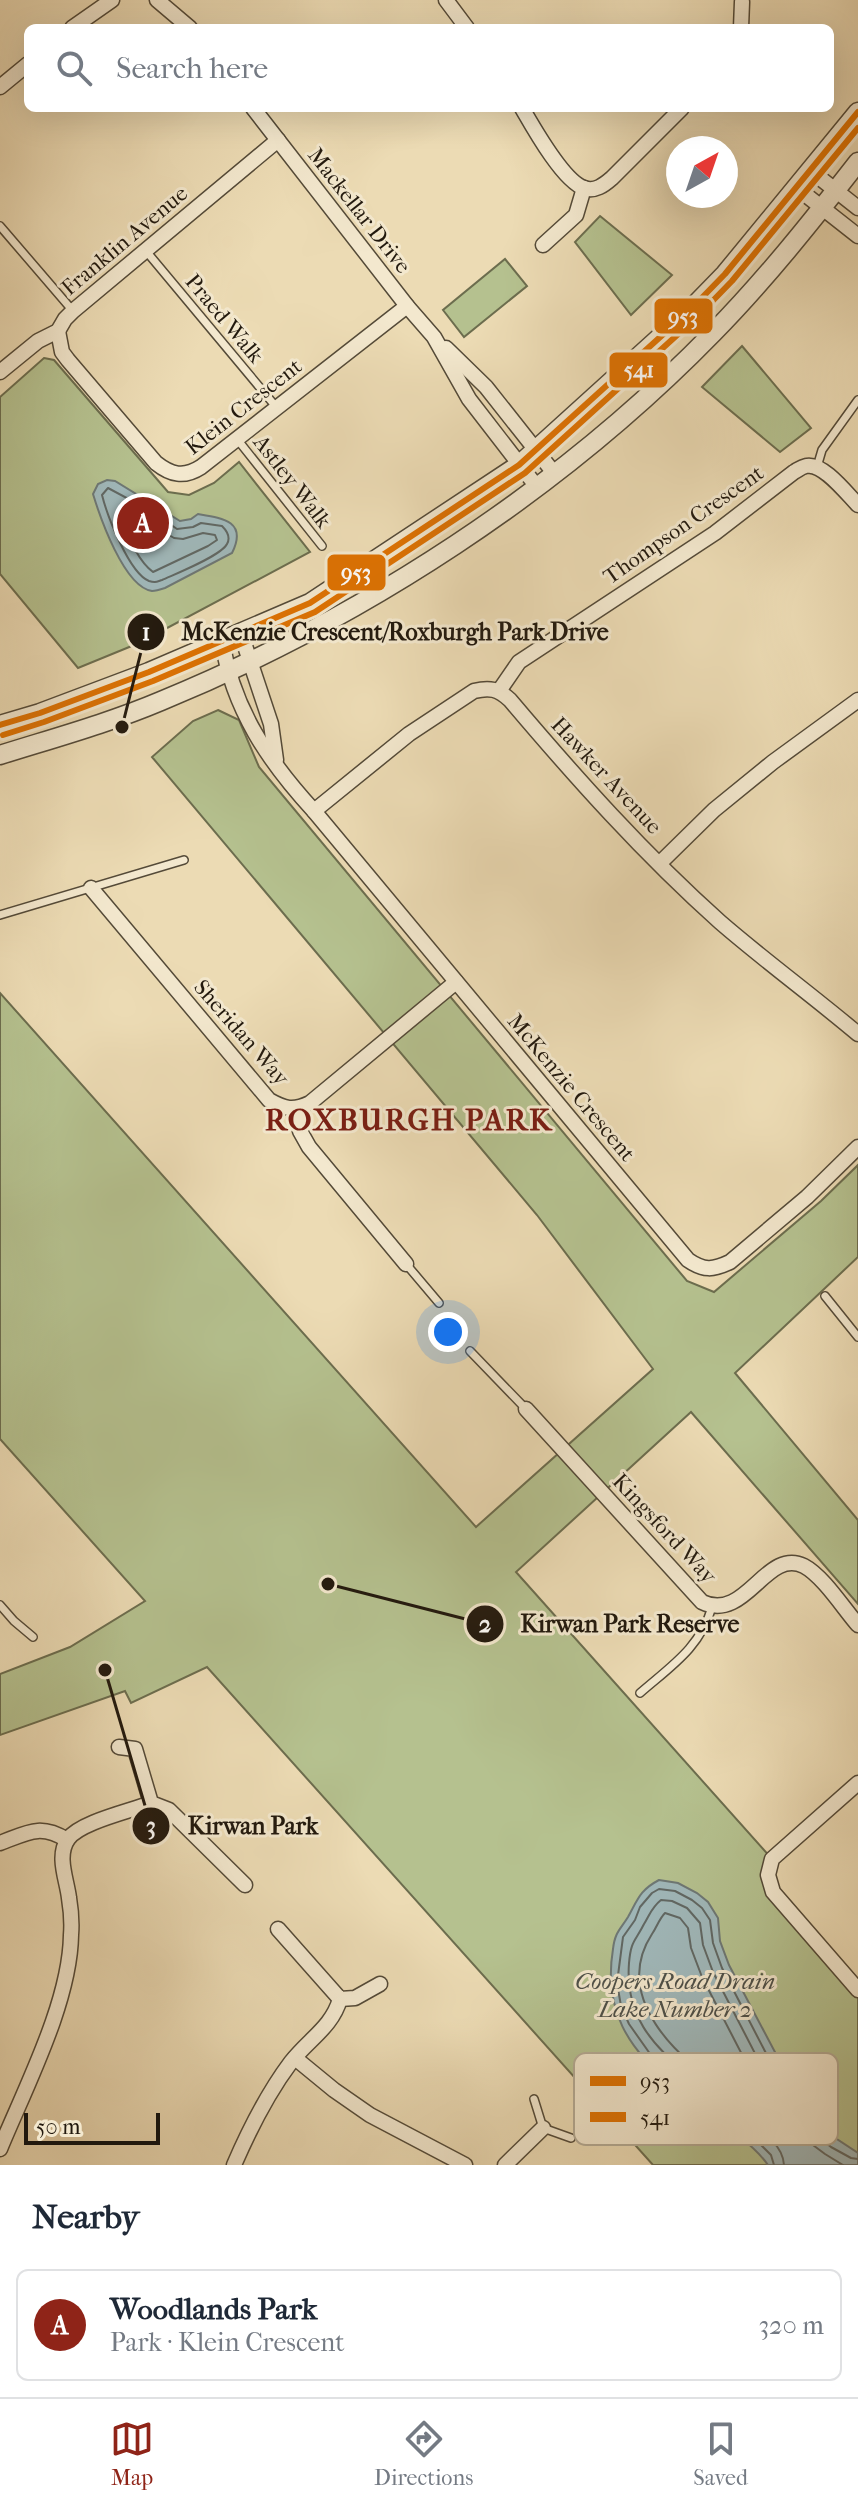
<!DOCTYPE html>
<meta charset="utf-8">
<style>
body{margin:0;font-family:"IM FELL French Canon",serif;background:#f2f2f3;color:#1f2937}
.compass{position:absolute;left:666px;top:136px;width:72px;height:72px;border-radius:50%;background:#fff;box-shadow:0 8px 32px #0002;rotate:40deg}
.scale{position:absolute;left:24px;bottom:20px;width:136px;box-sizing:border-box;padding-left:8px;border:4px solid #22190e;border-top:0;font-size:22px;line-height:28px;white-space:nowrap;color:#22190e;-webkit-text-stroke:6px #f3e8ce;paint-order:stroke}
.you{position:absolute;left:448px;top:1332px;width:28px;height:28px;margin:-20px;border:6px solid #fff;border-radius:50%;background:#1a73e8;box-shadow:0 0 0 12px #1a73e833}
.badge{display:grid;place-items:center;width:52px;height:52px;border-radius:50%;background:#8f2418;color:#fff;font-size:26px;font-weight:700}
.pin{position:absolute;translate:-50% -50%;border:4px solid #fff;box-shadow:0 2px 8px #0006}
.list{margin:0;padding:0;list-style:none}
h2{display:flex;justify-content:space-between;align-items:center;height:104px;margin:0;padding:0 32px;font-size:34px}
h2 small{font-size:26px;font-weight:400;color:#747a83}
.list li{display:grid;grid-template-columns:52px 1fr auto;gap:24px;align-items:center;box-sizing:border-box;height:112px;margin:0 16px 16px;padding:0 16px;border:2px solid #e0e1e3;border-radius:12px}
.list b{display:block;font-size:30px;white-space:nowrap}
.list p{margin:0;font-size:26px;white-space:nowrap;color:#747a83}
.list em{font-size:26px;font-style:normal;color:#747a83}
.icon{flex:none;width:44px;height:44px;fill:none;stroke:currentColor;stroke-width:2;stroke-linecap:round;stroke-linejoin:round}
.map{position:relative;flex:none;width:858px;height:2165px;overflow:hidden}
.search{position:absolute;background:#fff;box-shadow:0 8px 32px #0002;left:24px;right:24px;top:24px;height:88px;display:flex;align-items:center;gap:20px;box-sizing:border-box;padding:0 28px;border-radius:12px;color:#747a83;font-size:30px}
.sheet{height:232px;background:#fff}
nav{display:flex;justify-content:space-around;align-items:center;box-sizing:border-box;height:112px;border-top:2px solid #e0e1e3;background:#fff;font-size:22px;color:#747a83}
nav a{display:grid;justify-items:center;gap:4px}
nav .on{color:#8f2418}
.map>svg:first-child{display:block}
.green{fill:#b5c18f;stroke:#6c6d4e;stroke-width:2}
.water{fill:#a0b8ba;stroke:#6e7875;stroke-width:2}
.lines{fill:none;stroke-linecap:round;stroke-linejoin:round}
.shore{stroke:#616864;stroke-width:2}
.service-casing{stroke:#544a38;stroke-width:10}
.minor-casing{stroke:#544a38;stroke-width:17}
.tertiary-casing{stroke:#544a38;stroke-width:21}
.service{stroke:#f3e8ce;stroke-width:7}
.minor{stroke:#f3e8ce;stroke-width:14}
.tertiary{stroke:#f3e8ce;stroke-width:18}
.bus-1-casing{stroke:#f3e8ce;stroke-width:12}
.bus-2-casing{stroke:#f3e8ce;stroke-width:12}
.bus-1{stroke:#de7202;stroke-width:6}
.bus-2{stroke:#de7202;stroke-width:6}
.labels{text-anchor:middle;stroke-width:6;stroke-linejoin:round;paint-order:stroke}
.street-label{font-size:22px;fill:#22190e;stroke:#f3e8ce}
.water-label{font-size:24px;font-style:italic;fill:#4e514a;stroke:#f3e8ce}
.district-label{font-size:30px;font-weight:bold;letter-spacing:2px;fill:#7a1f14;stroke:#f3e8ce}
.key{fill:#f3e8ce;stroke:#b4aa94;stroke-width:2}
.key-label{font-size:22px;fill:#22190e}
.leader{fill:none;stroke:#22190e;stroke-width:3}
.callout-dot{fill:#22190e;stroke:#f3e8ce;stroke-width:3}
.mark-label{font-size:24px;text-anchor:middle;font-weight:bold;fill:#fff}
.callout-label{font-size:24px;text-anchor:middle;font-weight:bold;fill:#22190e;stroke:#f3e8ce;stroke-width:6;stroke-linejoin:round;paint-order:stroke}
.line-badge{stroke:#f3e8ce;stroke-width:3}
.badge-label{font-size:22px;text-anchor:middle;font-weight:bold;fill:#fff}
</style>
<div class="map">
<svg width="858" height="2165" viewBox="0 0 858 2165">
<rect width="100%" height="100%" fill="#ecdbb4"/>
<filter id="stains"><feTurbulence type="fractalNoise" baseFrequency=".0025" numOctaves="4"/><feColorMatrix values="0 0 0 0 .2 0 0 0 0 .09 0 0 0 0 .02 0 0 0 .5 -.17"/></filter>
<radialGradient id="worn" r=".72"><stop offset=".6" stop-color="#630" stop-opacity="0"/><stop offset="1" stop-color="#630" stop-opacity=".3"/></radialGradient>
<g class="green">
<polygon points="600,216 672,275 631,315 575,242"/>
<polygon points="505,259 527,286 464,337 443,310"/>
<polygon points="742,346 811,428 780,452 702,387"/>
<polygon points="44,358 54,360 168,492 189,495 214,483 239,462 310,552 139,643 78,668 0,574 0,397"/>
<polygon points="218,710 239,720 259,767 687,1281 714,1292 821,1201 858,1165 858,1257 735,1373 858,1520 858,1604 691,1412 516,1572 772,1859 768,1875 858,1990 858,2165 653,2165 207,1667 131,1703 125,1691 0,1735 0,1674 70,1647 145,1601 0,1439 0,993 476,1527 653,1369 537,1215 152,757 193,721"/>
</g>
<g class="water">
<path d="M107 480 115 481 180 521 191 519 198 514C222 518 248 521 232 553L165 588C162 589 155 591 152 591 124 587 100 517 93 494L98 484Z"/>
<path d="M659 1880 678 1883 697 1893 708 1902 718 1918 720 1941 729 1965 795 2090 805 2118 858 2153V2165H768C755 2146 722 2122 702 2111 692 2105 684 2094 674 2087 628 2049 603 2010 613 1949 615 1932 620 1930 628 1917 638 1899 640 1890 659 1880Z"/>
</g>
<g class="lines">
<g class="shore">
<path d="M108 488 151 511 177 529 193 527 201 523 222 526C227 531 231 537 227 544 221 556 175 574 162 580 156 582 155 583 149 581 129 573 107 515 102 495Z"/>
<path d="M120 508H124L174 538 183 539 203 533 215 535 217 540 208 546 153 572C135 558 128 533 119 513Z"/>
<path d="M665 1913 680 1918 688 1928 691 1948 702 1977 767 2103 772 2114 769 2118C753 2114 744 2099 730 2091 678 2061 611 1997 652 1934 657 1927 659 1919 665 1913Z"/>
<polyline points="774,2165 771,2155 752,2136 739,2128 721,2111 704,2102 653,2058 629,2024 621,2006 617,1983 623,1937 635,1920 640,1907 652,1893 659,1889 675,1891 692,1900 702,1908 710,1920 713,1943 722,1968 787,2094 799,2122 831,2147 851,2158 858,2159"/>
<path d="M784 2165C783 2144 761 2131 746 2121 739 2116 734 2109 728 2104 723 2100 717 2099 712 2095 704 2090 697 2082 689 2075 651 2045 625 2014 629 1963 631 1940 635 1942 644 1924 650 1914 652 1907 661 1900L672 1901 687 1908 700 1923 703 1945 713 1972 778 2098 790 2128 825 2154 843 2165"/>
</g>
<g class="service-casing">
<g id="service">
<polyline points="0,226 73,311"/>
<polyline points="146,251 277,408"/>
<polyline points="237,439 322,546"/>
<polyline points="817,467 822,450 858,400"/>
<polyline points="0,915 184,860"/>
<polyline points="406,1264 439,1303"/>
<polyline points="825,1296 858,1337"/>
<polyline points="470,1351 526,1409"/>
<polyline points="0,1605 14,1621 33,1637"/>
<path d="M640 1693C671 1666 700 1648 712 1607"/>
<polyline points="534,2099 543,2128 571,2138"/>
</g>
</g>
<g class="minor-casing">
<g id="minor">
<polyline points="157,0 190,28"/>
<polyline points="446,0 467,28"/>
<polyline points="72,28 112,0"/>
<polyline points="741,28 742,2"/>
<polyline points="0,87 28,64"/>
<polyline points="253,108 407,306 434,337 469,399 537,487"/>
<path d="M522 108C533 127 563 181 584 188 595 192 604 185 612 178L682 108"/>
<polyline points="811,171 858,208"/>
<polyline points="797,188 858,236"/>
<polyline points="543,245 576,215 584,188"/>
<path d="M58 331 62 352 68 360 156 463C171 475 184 478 201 467L407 306"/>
<polyline points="446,348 486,387 554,473"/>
<polyline points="0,372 38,341 58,331 65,319 73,311 278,140"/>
<polyline points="240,631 271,724 276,760"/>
<path d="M222 641C233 709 268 761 314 811L688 1260C704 1271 713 1270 730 1262L807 1197 858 1147"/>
<path d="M499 691 519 662 715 533 794 472C798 470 801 467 806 466 823 462 847 494 858 505"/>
<path d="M314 811 409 734 474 691C490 687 498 689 510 700 576 778 644 854 720 922 765 961 813 996 858 1034"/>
<polyline points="660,863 714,810 773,762 858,700"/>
<path d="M91 888 269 1100C285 1109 293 1111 310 1103L456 982"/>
<polyline points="296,1110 300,1131 309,1147 406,1264"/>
<path d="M526 1409 702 1602C746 1623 766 1547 804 1566 823 1576 844 1609 858 1625"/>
<polyline points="119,1747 135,1749 151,1803 169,1810 245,1885"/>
<polyline points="858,1783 772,1859 768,1875 773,1892 858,1990"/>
<path d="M0 1843C27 1833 40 1823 67 1840"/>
<polyline points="278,1929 340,1999 355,1998 380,1984"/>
<polyline points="295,2058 334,2090 370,2115 465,2165"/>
<path d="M0 2149C26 2086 70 2002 71 1935 72 1923 71 1910 69 1898 67 1880 56 1856 68 1839 80 1822 131 1811 151 1803"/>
<path d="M234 2165C250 2128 267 2094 291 2062 309 2039 332 2027 340 1999"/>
<polyline points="505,2165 543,2128"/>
</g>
</g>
<g class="tertiary-casing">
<g id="tertiary">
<polyline points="0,725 40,713 149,672 310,603 519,465 690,310 725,274 858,112"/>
<path d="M0 755C54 738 109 723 161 701 363 618 560 490 713 333 765 280 812 221 858 162"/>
</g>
</g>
<use href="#service" class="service"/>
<use href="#minor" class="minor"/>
<use href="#tertiary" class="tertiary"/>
<g class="bus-1-casing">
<polyline id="bus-1" points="0,725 40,713 149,672 310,603 519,465 690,310 725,274 858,112"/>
</g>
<g class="bus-2-casing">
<polyline id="bus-2" points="3,735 44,722 153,681 315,612 525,473 697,317 732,281 858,128"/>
</g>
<use href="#bus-1" class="bus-1"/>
<use href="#bus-2" class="bus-2"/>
</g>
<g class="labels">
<g class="street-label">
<text transform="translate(360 210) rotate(52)" y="8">Mackellar Drive</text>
<text transform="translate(124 240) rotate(-40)" y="8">Franklin Avenue</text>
<text transform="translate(225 318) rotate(50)" y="8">Praed Walk</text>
<text transform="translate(243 406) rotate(-38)" y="8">Klein Crescent</text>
<text transform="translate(293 481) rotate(52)" y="8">Astley Walk</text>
<text transform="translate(683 524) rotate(-35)" y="8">Thompson Crescent</text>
<text transform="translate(607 775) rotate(47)" y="8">Hawker Avenue</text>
<text transform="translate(242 1032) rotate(49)" y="8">Sheridan Way</text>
<text transform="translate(572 1087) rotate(50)" y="8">McKenzie Crescent</text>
<text transform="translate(665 1528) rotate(47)" y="8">Kingsford Way</text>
</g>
<g class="water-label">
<text x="675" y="1989">Coopers Road Drain<tspan x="675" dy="28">Lake Number 2</tspan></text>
</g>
<g class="district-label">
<text x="409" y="1130">ROXBURGH PARK</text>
</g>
</g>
<rect x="574" y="2053" width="264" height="92" rx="12" class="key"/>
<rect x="590" y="2076" width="36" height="10" fill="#de7202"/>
<rect x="590" y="2112" width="36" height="10" fill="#de7202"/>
<g class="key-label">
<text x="640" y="2089">953</text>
<text x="640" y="2125">541</text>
</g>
<path class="leader" d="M122 727L146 632M328 1584L485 1624M105 1670L151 1826"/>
<g class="callout-dot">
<circle cx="122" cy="727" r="8"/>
<circle cx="328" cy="1584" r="8"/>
<circle cx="105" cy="1670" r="8"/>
<circle cx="146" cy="632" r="20"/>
<circle cx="485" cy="1624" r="20"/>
<circle cx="151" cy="1826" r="20"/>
</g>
<g class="mark-label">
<text x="146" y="640">1</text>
<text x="485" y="1632">2</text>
<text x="151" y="1834">3</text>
</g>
<g class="callout-label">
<text x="395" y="640">McKenzie Crescent/Roxburgh Park Drive</text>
<text x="630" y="1632">Kirwan Park Reserve</text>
<text x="253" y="1834">Kirwan Park</text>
</g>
<g class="line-badge">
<rect x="653" y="297" width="61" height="38" rx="8" fill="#de7202"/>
<rect x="608" y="351" width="61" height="38" rx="8" fill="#de7202"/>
<rect x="326" y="553" width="61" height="39" rx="8" fill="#de7202"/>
</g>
<g class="badge-label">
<text x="683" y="324">953</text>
<text x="639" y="377">541</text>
<text x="356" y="580">953</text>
</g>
<rect width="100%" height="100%" filter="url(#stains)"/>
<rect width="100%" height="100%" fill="url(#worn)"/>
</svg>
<svg class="compass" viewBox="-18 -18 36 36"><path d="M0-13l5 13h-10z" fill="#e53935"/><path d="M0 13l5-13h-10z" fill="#747a83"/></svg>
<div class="scale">50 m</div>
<div class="you"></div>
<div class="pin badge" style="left:143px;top:523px">A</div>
<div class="search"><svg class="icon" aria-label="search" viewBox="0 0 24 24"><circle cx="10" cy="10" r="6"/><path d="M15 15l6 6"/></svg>Search here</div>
</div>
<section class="sheet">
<h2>Nearby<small></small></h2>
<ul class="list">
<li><span class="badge">A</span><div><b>Woodlands Park</b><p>Park · Klein Crescent</p></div><em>320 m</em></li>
</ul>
</section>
<nav>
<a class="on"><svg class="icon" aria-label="map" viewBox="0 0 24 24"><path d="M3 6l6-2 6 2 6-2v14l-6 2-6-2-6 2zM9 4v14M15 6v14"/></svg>Map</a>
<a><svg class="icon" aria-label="directions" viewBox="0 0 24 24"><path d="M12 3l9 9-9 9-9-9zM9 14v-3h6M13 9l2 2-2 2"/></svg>Directions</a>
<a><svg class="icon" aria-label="saved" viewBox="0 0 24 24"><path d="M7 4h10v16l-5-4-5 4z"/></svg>Saved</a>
</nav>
